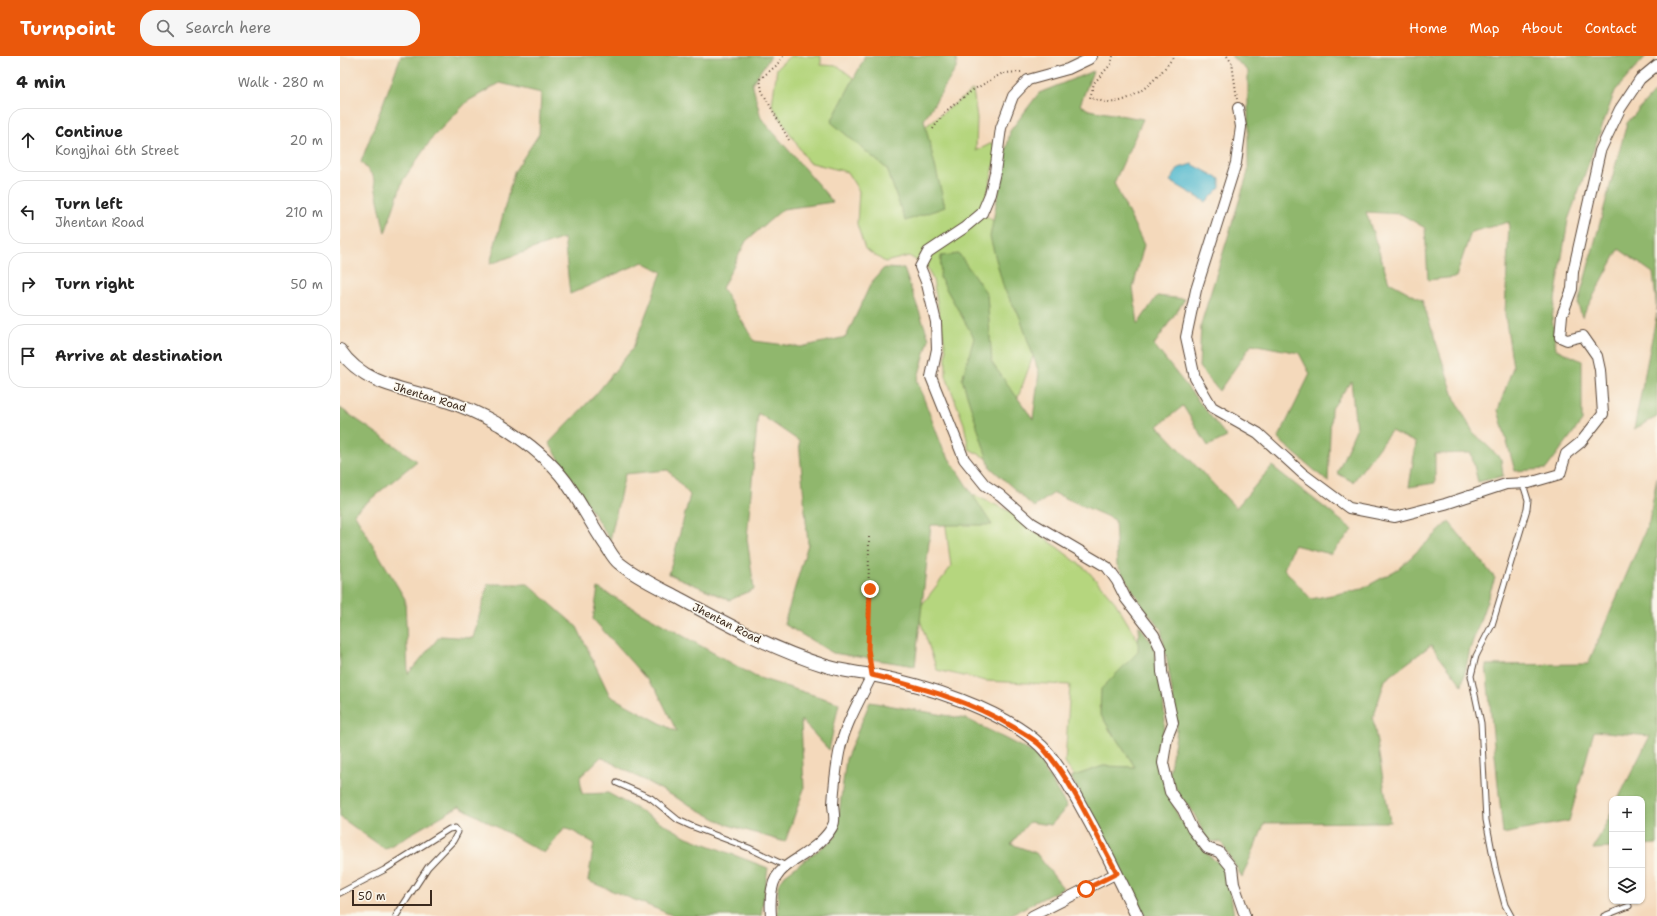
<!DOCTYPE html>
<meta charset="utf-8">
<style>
body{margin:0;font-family:"Shantell Sans",sans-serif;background:#f6f6f6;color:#222}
.controls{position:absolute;right:12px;bottom:12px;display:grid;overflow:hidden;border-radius:8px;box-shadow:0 1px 3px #0004}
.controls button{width:36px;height:36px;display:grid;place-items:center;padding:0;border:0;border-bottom:1px solid #e0e0e0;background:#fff;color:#222;font:20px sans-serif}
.scale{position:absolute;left:12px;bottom:10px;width:80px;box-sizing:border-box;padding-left:4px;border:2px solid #3b2a1e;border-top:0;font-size:11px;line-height:14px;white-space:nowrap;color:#3b2a1e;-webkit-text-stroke:3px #fbf7ec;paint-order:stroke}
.stop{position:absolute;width:12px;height:12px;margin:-9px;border:3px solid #ea580c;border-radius:50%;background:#fff}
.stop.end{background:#ea580c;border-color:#fff;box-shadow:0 1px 4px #0008}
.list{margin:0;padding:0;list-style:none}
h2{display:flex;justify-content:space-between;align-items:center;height:52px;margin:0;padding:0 16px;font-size:17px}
h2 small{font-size:13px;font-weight:400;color:#767676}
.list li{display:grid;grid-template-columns:26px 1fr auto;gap:12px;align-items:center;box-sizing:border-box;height:64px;margin:0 8px 8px;padding:0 8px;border:1px solid #e0e0e0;border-radius:16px}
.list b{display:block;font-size:15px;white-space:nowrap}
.list p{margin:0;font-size:13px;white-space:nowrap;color:#767676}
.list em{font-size:13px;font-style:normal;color:#767676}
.icon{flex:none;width:22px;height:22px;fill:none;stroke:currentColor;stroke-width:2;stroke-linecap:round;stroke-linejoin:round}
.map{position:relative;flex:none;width:1317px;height:860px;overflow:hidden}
header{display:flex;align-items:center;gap:24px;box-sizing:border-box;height:56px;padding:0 20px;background:#ea580c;color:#fff}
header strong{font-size:19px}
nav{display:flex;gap:22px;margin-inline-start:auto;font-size:14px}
.search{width:280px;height:36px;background:#f6f6f6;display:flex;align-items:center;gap:10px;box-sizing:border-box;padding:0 14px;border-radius:16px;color:#767676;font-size:15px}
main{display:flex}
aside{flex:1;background:#fff}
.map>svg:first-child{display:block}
.green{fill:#b5d67e;stroke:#78804e}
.forest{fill:#90b76d;stroke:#667046}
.water{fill:#50b8ce;stroke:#467176}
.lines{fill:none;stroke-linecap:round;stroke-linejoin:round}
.service-casing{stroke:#574436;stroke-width:7}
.minor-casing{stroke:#574436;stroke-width:12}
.tertiary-casing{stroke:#574436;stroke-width:14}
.path{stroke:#574436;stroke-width:2;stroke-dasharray:1 3;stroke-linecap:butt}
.service{stroke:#fff;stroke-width:5}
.minor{stroke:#fff;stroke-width:10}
.tertiary{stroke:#fff;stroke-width:12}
.route{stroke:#ea580c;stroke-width:5}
.labels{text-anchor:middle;stroke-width:3;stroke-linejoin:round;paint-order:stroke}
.street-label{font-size:11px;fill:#3b2a1e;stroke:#fbf7ec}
</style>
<header>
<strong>Turnpoint</strong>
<div class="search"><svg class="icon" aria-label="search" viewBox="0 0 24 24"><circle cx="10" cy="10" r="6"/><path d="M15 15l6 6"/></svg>Search here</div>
<nav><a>Home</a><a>Map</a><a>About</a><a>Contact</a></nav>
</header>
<main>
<aside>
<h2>4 min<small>Walk · 280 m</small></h2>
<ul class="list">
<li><svg class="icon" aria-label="ahead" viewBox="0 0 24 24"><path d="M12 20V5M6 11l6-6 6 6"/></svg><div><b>Continue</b><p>Kongjhai 6th Street</p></div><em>20 m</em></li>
<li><svg class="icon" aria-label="left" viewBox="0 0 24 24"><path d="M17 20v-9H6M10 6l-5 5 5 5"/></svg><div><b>Turn left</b><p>Jhentan Road</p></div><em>210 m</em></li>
<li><svg class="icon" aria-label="right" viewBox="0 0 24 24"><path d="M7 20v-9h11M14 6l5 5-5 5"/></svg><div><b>Turn right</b></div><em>50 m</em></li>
<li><svg class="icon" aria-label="arrive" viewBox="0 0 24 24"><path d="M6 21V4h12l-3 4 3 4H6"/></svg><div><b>Arrive at destination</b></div></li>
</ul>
</aside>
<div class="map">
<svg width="1317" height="860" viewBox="0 0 1317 860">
<rect width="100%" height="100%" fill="#fbf7ec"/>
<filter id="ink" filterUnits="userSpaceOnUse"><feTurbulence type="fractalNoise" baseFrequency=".025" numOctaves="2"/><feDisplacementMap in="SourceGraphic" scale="8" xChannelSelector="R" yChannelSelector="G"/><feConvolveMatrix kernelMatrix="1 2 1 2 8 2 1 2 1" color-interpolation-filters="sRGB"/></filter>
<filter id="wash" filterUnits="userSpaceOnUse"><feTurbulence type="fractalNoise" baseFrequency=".012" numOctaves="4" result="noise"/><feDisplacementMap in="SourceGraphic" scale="16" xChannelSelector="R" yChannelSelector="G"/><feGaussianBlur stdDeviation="0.9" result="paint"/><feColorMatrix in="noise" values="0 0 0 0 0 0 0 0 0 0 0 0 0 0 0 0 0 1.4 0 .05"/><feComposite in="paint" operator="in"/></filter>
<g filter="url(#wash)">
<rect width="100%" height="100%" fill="#f4d9bb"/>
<g class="green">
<polygon points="450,0 481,0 481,9 498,10 521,28 560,90 633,34 637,62 636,95 652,87 664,98 657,99 642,157 668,175 695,295 677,344 650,404 629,393 624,368 606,320 606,294 593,224 587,211 569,200 545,206 525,193 517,168 519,135 507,116 468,106 432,49 437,12"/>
<polygon points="617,436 636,440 671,456 747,514 775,546 805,596 782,615 759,650 771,677 810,716 743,733 725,707 730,629 646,625 597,614 577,555 611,511 605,463"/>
</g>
<g class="forest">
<polygon points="61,0 431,0 412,27 421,62 493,146 443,153 406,185 382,232 414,285 461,291 506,281 531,227 544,212 564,213 589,283 577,325 603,393 652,469 591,469 575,610 493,597 444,568 468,488 459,385 418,357 407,482 414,533 390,544 329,518 350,439 328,414 285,418 270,484 209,387 257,337 293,292 322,216 303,206 230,238 224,182 150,208 174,116 199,78 201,37 160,27 128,45 93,81 63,124 45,177 33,120 21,106"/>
<polygon points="524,0 616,0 617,11 584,64 605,151 565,165 547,113 491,66 524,3"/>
<polygon points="891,0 1306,0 1275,35 1228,164 1212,262 1216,293 1242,305 1242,365 1206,413 1175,415 1158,354 1173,311 1165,259 1169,166 1131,176 1116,221 1088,224 1085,172 1061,158 1026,156 1049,226 1082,244 1115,343 1133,376 1161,403 1163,420 1138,426 1131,397 1095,398 1095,427 1069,431 1076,387 1051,375 1013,426 997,417 1016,373 1011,325 991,354 988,426 938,383 970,318 959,297 912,288 879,335 859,311 861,268 908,116 908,15"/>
<polygon points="753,15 740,49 749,54 803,63 774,127 804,189 793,232 798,268 817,240 845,243 814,289 887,381 868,390 843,350 818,370 896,452 932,410 1013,474 991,498 954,489 944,513 971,543 1022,533 1058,513 1109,466 1155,522 1130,593 1122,629 1091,589 1045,624 1033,662 1050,766 925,767 902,821 881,786 868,785 853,756 839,739 829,717 837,674 830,621 821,573 802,549 777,509 775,464 714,437 694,451 650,411 622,323 634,282 600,222 601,200 619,198 647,238 652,307 693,363 699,317 679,259 664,233 650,181 670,75 699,37"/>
<polygon points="1317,33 1317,255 1313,217 1279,193 1242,261 1238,248 1287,67"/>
<polygon points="1317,257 1317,361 1294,373"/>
<polygon points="0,352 77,405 14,457 65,543 68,618 100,580 133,582 148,528 188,528 237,571 270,640 337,676 317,635 253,563 258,532 416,621 499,647 489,694 461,664 464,733 445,786 385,768 261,701 240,721 242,738 268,737 347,781 428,812 421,860 334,860 248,825 254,787 225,771 204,797 119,750 45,793 0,761"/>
<polygon points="1317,421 1317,788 1302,789 1302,743 1278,743 1310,680 1254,675 1229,765 1163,778 1146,609 1248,608 1309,466"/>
<polygon points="799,569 813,588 823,642 825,665 817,709 838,760 870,801 887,812 894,860 805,860 731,721 763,710 795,711 760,658 761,633 798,596"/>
<polygon points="530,646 627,663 695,698 727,751 711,769 689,766 671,788 696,797 723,832 668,860 438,860 438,829 445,819 496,781 506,703"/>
<polygon points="1272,756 1272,792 1253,793"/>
</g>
<polygon class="water" points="852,108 880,123 880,132 866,146 830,125 839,112"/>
</g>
<g filter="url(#ink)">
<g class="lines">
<g class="service-casing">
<g id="service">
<polyline points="277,727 311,742 338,764 351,770 409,792 446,810"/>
<polyline points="0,837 44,814 109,773 115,772 118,776 113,785 88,811 56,860"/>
<polyline points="1171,860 1165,849 1156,816 1146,764 1141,667 1131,620 1136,600 1152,569 1187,453 1188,444 1183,428"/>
<polyline points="1264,860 1289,850"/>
</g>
</g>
<g class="minor-casing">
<g id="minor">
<polyline points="752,0 749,3 728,13 688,24 673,40 661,72 655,116 650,138 642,157 624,172 588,196 580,211 587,228 596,266 597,293 591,321 624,403 645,429 660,439 692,467 767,511 777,525 786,543 814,579 821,594 822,616 833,667 827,682 823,707 830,736 843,754 852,773 867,792 879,796 892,812 894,828 905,860"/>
<polyline points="898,52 901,71 896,107 856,234 846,281 855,322 872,351 918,377 962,417 1009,452 1055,461 1105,448 1166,428 1189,427 1220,418 1226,398 1241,386 1263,358 1260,314 1257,300 1243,280 1227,284 1220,281 1222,259 1232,233 1233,216 1260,95 1280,53 1300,23 1317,9"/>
<path d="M431 860C427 807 449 814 480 786 485 781 491 775 493 769 496 764 493 754 493 748 494 732 496 713 499 697 504 670 520 644 532 619"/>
<polyline points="692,860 777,817"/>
</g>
</g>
<g class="tertiary-casing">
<path id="tertiary" d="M0 294C23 329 67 333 103 344 123 350 142 359 160 369 184 384 209 403 226 426 241 447 252 470 267 491 271 497 274 503 279 507 296 521 318 531 337 541 385 567 434 594 486 610 501 615 516 616 532 619 584 629 662 653 701 690 715 704 726 724 736 741 758 780 778 819 797 860"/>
</g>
<g class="path">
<polyline points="443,0 437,9 420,23 422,35 450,86"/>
<path d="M773 0 771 8 754 27 750 42C756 43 762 46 768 46 793 49 822 18 834 0"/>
<polyline points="887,0 892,7 897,43"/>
<polyline points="593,73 606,55 633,34 663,17 682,16"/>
<polyline points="529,481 528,593 530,608"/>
</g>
<use href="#service" class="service"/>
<use href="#minor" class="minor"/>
<use href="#tertiary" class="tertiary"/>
</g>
</g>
<g class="lines" filter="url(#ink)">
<path class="route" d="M530 533 528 593 532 619C581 632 629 644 673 671 683 677 695 683 703 692 734 728 754 775 777 817L746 833"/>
</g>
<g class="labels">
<g class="street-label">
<text transform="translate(90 341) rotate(17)" y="4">Jhentan Road</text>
<text transform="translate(387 567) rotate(27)" y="4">Jhentan Road</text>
</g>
</g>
</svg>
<div class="controls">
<button>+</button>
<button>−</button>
<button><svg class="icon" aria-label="layers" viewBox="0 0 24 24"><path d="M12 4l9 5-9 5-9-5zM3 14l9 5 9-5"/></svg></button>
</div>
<div class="scale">50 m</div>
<div class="stop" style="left:746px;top:833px"></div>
<div class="stop end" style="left:530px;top:533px"></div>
</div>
</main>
